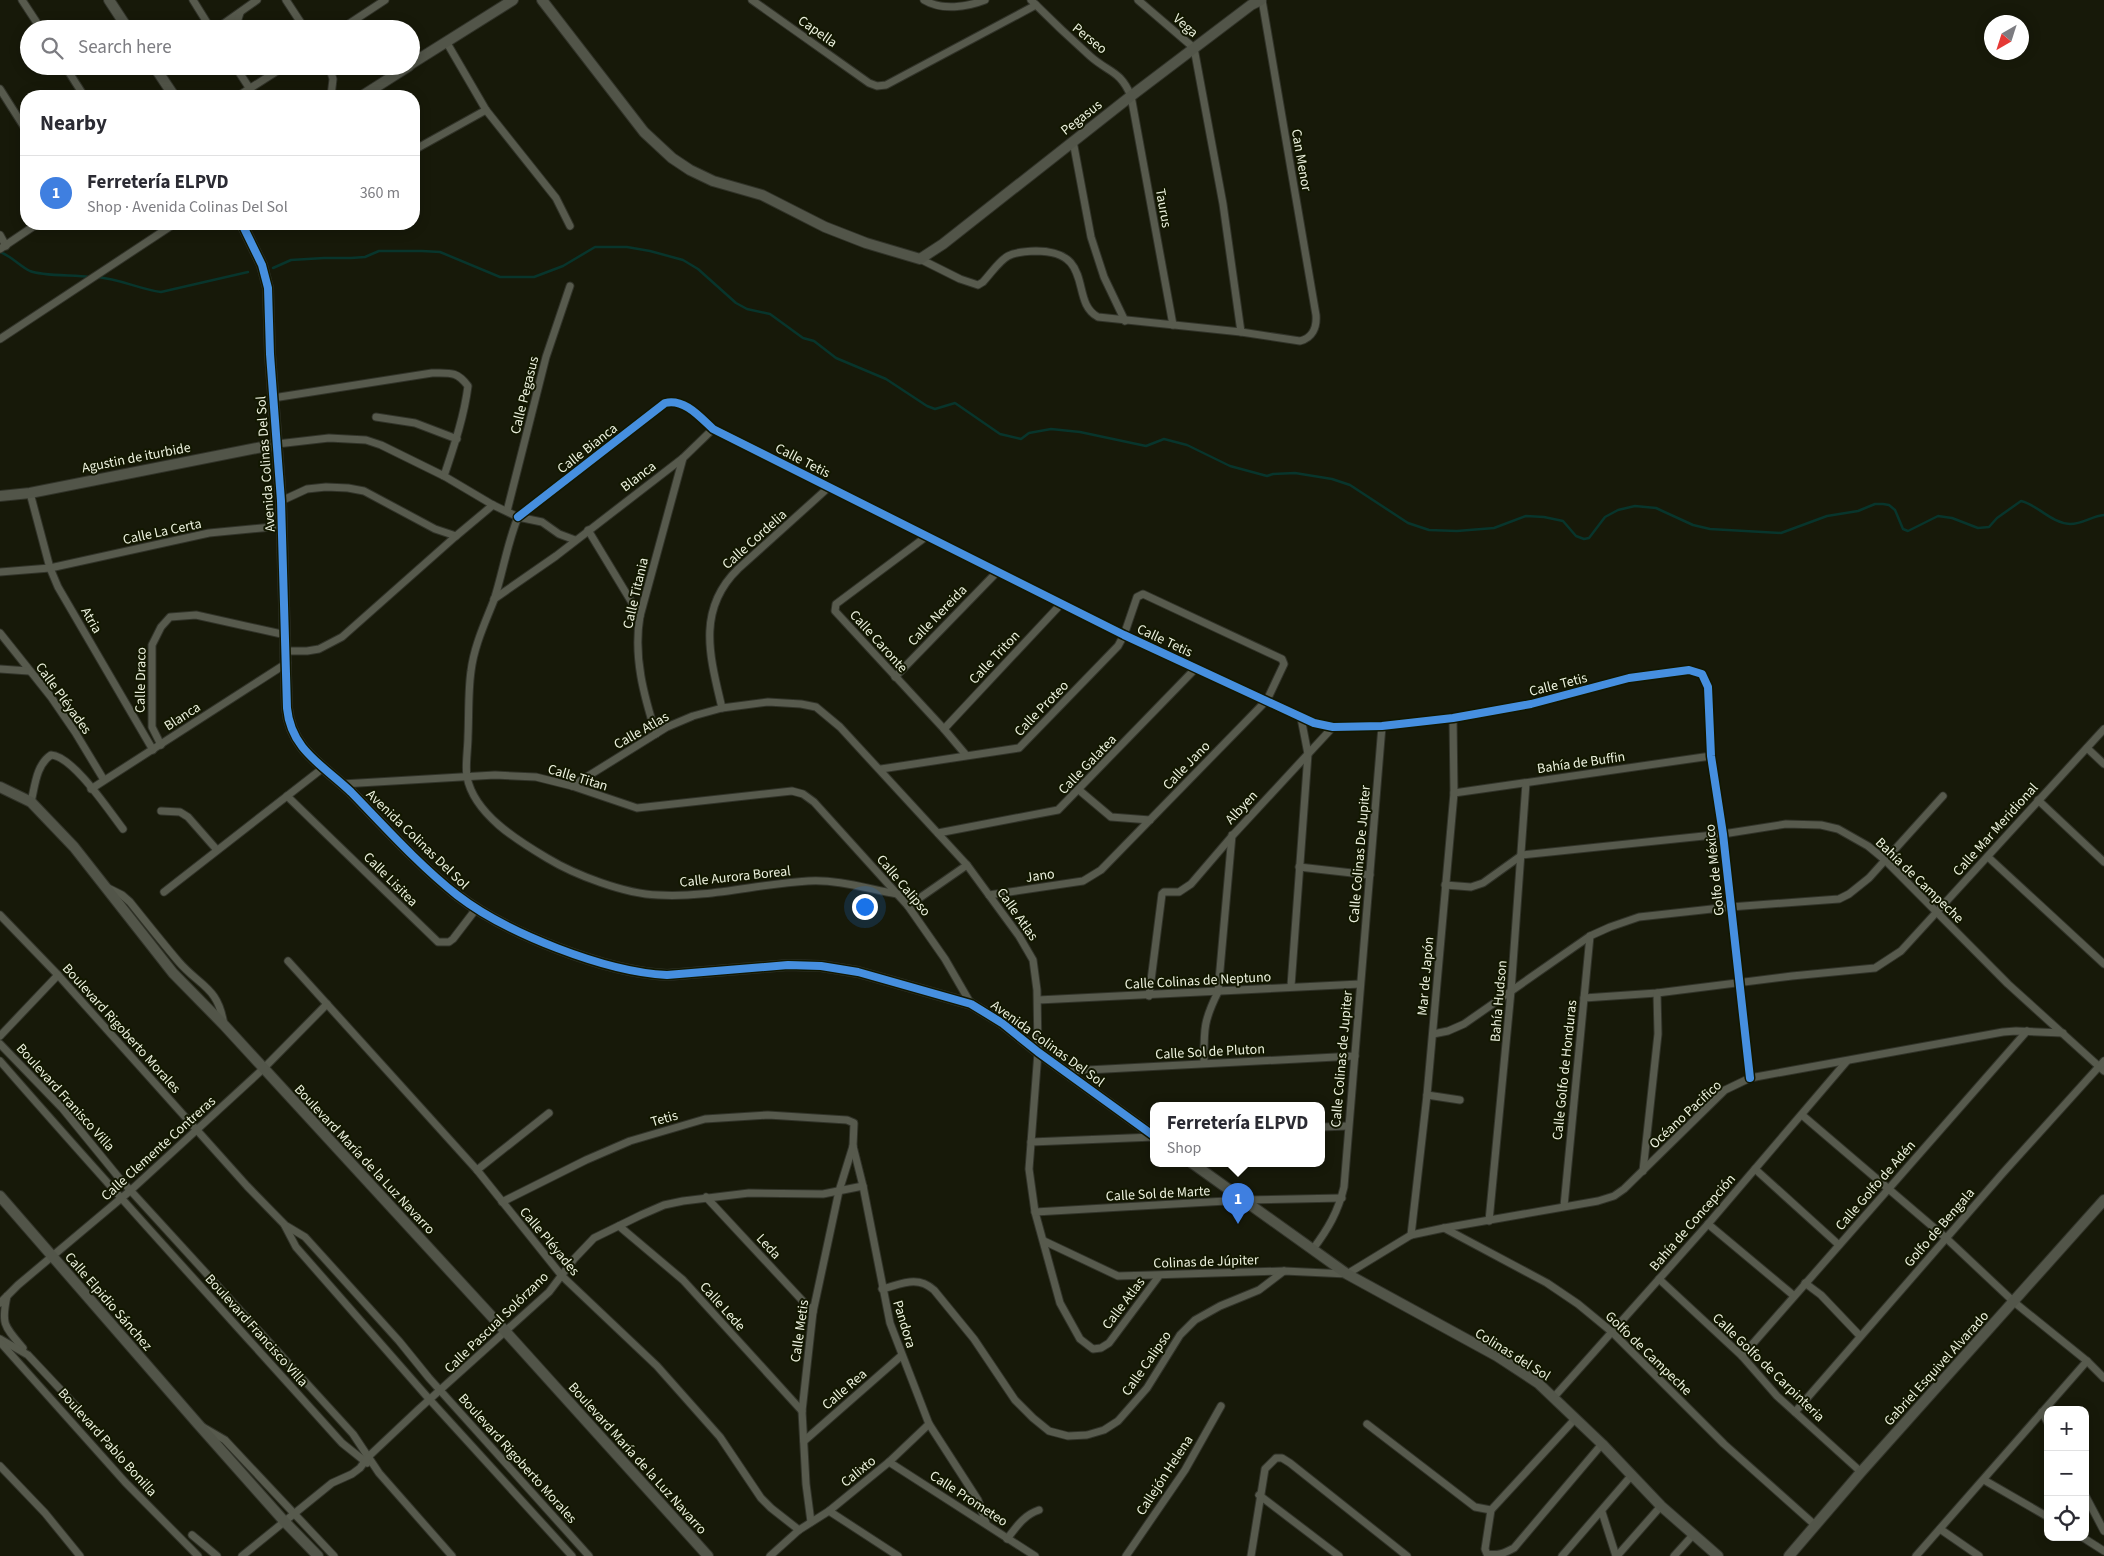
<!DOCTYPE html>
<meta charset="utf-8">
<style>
body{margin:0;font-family:"Source Sans 3",sans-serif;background:#f2f2f3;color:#2b2b33}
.controls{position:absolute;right:15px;bottom:15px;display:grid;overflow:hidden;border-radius:10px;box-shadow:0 2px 12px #0003}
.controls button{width:45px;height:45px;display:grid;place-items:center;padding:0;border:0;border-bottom:1px solid #e1e1e2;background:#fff;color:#2b2b33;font:25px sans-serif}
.compass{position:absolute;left:1984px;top:15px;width:45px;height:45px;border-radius:50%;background:#fff;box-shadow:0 2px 12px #0003;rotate:219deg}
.you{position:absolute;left:864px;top:906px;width:18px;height:18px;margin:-12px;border:4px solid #fff;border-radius:50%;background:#1a73e8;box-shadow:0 0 0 8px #1a73e833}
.badge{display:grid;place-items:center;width:32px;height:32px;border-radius:50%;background:#60625e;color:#fff;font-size:16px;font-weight:700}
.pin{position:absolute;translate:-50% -41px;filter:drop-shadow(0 1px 2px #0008)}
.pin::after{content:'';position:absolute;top:26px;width:18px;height:15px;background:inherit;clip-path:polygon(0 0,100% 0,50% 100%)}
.popup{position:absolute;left:1150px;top:1102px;width:175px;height:65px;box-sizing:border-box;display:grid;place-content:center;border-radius:10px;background:#fff;filter:drop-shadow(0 1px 4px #0005);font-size:16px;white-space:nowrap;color:#7c7c81}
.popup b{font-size:19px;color:#2b2b33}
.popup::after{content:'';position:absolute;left:50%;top:100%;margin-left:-10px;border:10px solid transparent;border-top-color:#fff}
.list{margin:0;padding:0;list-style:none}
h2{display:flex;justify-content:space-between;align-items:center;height:65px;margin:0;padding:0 20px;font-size:21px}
h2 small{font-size:16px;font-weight:400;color:#7c7c81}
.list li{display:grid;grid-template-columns:32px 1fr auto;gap:15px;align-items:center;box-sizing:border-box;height:75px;padding:0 20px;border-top:1px solid #e1e1e2}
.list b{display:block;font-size:19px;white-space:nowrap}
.list p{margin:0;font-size:16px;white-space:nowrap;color:#7c7c81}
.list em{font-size:16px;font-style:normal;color:#7c7c81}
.icon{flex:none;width:28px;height:28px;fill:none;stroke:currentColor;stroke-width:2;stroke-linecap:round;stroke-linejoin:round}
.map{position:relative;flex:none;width:2104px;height:1556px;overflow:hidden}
.search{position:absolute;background:#fff;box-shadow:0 2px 12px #0003;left:20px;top:20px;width:400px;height:55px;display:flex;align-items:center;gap:12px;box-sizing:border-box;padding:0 18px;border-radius:28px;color:#7c7c81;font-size:19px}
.panel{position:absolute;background:#fff;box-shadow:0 2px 12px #0003;left:20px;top:90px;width:400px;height:140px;border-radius:20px}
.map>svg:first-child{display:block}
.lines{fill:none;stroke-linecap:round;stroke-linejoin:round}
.stream{stroke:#08352c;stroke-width:2.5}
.street-casing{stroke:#313329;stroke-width:9}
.secondary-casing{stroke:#313329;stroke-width:12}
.street{stroke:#575a4d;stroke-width:7}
.secondary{stroke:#525549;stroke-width:10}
.cycleway-casing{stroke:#121700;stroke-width:11}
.cycleway{stroke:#468fdf;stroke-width:8}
.labels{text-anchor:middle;stroke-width:4;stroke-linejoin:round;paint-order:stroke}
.street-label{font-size:14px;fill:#ecf1de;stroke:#121700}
</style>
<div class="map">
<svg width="2104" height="1556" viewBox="0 0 2104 1556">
<rect width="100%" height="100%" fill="#171909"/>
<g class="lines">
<g class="stream">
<path d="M0 252C13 257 18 265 30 271 41 276 75 275 89 277"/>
<path d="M273 268 291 260 324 258H351L365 257 379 251H422L440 252 500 277H534L563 266 595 247H627L650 251 683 260 698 269 736 303 747 309 770 314 803 338 814 341 836 358 886 379 927 406 935 409 955 403 1000 434 1021 439 1029 433 1051 429 1080 432 1146 446 1164 439 1187 445 1230 466 1267 476 1273 474 1295 473 1332 479 1350 485 1408 523 1429 530 1457 531 1494 528 1526 516 1544 517 1563 521 1576 536 1584 539 1589 538 1605 517 1618 510 1635 506 1656 508 1693 525 1710 529 1781 533 1827 516 1858 511 1875 504H1883L1889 505 1895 510 1903 529 1908 531 1938 516 1952 518 1978 528 1989 527 1997 518 2021 501C2038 505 2051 523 2070 524 2083 524 2092 516 2104 515"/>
<path d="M97 277C120 279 139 289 161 292L248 272"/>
</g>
<g class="street-casing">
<g id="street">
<polyline points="22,0 41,29"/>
<polyline points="193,0 211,29"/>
<polyline points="286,0 305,29"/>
<polyline points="752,0 869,83 877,86 886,85 1036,5"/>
<path d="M924 0C942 11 967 7 985 0"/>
<path d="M1031 0C1050 19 1070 38 1090 56 1109 73 1120 70 1131 96L1173 325"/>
<polyline points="1138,0 1194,48 1223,204 1241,332"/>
<polyline points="216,29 257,0"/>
<polyline points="235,29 240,13"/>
<polyline points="341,29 385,0"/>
<polyline points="447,43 486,110 556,198 570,226"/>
<polyline points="65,66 84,96"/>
<polyline points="235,66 250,89"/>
<polyline points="329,66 333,79 331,96"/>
<polyline points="0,89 26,130"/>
<polyline points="238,96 285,66"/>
<polyline points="1073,141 1091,237 1104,277 1125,321"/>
<polyline points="414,150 486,110"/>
<polyline points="0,235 6,246"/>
<polyline points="0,249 37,224"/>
<path d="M920 259 960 279 978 285 983 282C1004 258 1003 252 1036 251 1096 251 1069 302 1098 317L1241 332 1300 341C1312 338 1317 328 1316 315L1262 0"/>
<polyline points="0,339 174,224"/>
<path d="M273 398 432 373C450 373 457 371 468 386 464 417 454 446 444 476"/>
<polyline points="376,417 415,423 457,439"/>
<polyline points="277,444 329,438 366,440 381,445 444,476 493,505 518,517 542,522 559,534 575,540"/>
<polyline points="30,493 50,568 58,587 153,750"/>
<polyline points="281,501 307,489 326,487 348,488 364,491 435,529 456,536 493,505"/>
<polyline points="507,511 546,357 570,286"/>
<path d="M518 517 665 403C684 398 700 417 713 429L1124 635 1314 723 1333 727 1382 726 1453 718 1531 704 1629 678 1689 670 1702 674 1708 687 1711 756 1723 834 1750 1078"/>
<path d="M518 517C507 544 503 572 494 600 485 623 474 646 471 671 468 692 469 715 468 736 468 749 465 765 467 777 474 814 518 841 547 858 575 875 625 894 658 895 709 898 757 884 808 881 838 879 868 889 897 894"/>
<polyline points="588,530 640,616"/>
<polyline points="927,536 836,604 835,611 944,729 966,755"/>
<polyline points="0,572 50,568 209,533 282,526"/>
<polyline points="494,599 556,556 683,458 713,429"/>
<polyline points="0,633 51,697 75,732 104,780"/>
<polyline points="287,651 307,651 319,649 342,637 456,536"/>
<polyline points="0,669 29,671"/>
<polyline points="895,677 998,571"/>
<path d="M722 708C710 657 696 610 738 569L829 487"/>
<polyline points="944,729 1062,603"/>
<path d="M656 734C644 696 633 657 640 616L683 458"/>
<polyline points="161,745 152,727 152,645 161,627 170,617 196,615 286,635"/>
<polyline points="2087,748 2104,764"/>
<polyline points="881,769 1019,748 1118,646 1124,635 1137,597 1143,594 1282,659 1284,664 1267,700 1101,870 1083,881 989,895"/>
<polyline points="342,784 495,775 536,777 572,786 637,808 792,791 803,794 814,802 908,906 945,959 971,1004"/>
<polyline points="572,786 667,727 693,716 722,708 768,702 801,704 816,707 840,727 967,865 1019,936 1033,960 1037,990 1038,1052 1029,1169 1035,1212 1060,1303 1080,1339 1093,1349 1101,1348 1109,1343 1159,1276"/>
<polyline points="91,789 287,663"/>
<polyline points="1079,790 1111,817 1150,820"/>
<polyline points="1454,793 1711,756"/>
<polyline points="287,796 438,942 449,942 453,939 476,909"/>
<polyline points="2038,800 2104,862"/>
<path d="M31 802C35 786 36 765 51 755 73 756 109 811 123 829"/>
<polyline points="161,811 180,812 188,817 217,850"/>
<polyline points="938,833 1058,810 1196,668"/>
<polyline points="1988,857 2104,964"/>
<polyline points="1299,867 1370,875"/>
<polyline points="1445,885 1471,887 1483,883 1522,855 1723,834 1786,824 1821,825 1838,829 1868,846 1885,860 2008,984 2104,1071"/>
<path d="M108 888 122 895 130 902C146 922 162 942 178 961 200 987 218 986 224 1025"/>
<polyline points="164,892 323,768"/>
<polyline points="908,906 967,865"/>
<polyline points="0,915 58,975 247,1186 285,1225 305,1237 399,1341 429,1378 589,1556"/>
<polyline points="288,961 477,1170 562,1276 657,1366 720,1437 761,1498 771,1508 799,1530"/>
<polyline points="1291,986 1308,754 1301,718"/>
<polyline points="1149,996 1162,894 1164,892 1179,892 1191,884 1233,835 1333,727"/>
<polyline points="1584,998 1657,993 1792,976 1875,968 1901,951 2104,729"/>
<polyline points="1038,1000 1360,984"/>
<polyline points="1433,1034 1448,1031 1464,1024 1590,936 1610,927 1639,917 1730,907 1839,899 1849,894 1869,878 1943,796"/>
<polyline points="0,1036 58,975"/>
<polyline points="0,1044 62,1108 120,1179 353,1434 379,1473 452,1556"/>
<path d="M0 1061C112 1190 228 1316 342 1443L367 1463"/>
<path d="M1204 1063C1204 1030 1203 1022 1218 992L1232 835"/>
<polyline points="1068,1071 1355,1056"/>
<polyline points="1427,1095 1460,1100"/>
<polyline points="1802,1115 1946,1238 2014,1302 2087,1361 2104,1378"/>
<polyline points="1322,1127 1348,1126"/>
<polyline points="1031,1142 1154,1137"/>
<polyline points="1755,1169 1839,1245"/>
<polyline points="477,1170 549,1113"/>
<polyline points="1643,1171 1658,1034 1657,993"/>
<polyline points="706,1197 813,1312"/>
<polyline points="502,1202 586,1160 630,1141 705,1119 768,1115 847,1120 854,1123 853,1146 863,1186 890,1323 929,1424 978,1500 986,1523"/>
<polyline points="1564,1206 1590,936"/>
<polyline points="1035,1212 1244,1200 1342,1198"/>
<polyline points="1489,1221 1511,991 1526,783"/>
<polyline points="1708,1224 1793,1295"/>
<polyline points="285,1226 296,1247 430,1400 572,1556"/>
<polyline points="619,1226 683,1280 802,1411"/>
<polyline points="1444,1228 1547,1283 1578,1304 1612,1332 1724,1444 1815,1525"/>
<polyline points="1411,1235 1427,1095 1454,793 1453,718"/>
<polyline points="1044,1241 1118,1276 1284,1271 1347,1274 1411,1235 1444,1228 1598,1201 1614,1196 1624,1189 1725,1090 1750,1078 2003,1032 2016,1031 2063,1033"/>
<path d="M1313 1249C1328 1229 1338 1212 1344 1187L1382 726"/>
<polyline points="1659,1279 1742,1356 1777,1396 1861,1472"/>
<polyline points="1805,1283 1821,1295 1860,1336"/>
<path d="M882 1289C902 1284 917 1275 934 1290L974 1339 1015 1400 1033 1418 1049 1431 1068 1436 1087 1435 1104 1430 1118 1421 1147 1388 1180 1335 1195 1320 1220 1306 1259 1290 1284 1271"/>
<path d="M7 1296C1 1324 4 1326 23 1348"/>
<polyline points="0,1303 18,1285 131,1190 263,1069 327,1004"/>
<polyline points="0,1339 28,1355 76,1406"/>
<polyline points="0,1342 125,1482 198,1556"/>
<polyline points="1742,1356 2027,1031"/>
<polyline points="1554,1397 1708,1224 1847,1061"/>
<polyline points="1795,1412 2002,1174 2104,1061"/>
<polyline points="2042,1412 2048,1423"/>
<polyline points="1367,1424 1475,1507 1491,1510 1575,1419"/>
<polyline points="201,1426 225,1440 334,1556"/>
<polyline points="804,1441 901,1356"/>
<polyline points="889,1462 1035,1556"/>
<polyline points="0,1466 45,1513 80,1556"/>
<polyline points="1984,1480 2048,1517"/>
<polyline points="1259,1495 1339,1556"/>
<polyline points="2085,1495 2104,1531"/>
<path d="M1491 1510 1485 1549 1487 1554C1498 1556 1505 1553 1514 1548L1602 1444"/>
<polyline points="829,1511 898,1556"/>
<polyline points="1602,1512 1616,1556"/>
<polyline points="811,1522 806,1484 802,1411 813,1312 839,1191 853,1146"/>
<polyline points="1940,1529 1979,1556"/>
<polyline points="192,1535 217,1556"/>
<polyline points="2082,1537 2104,1551"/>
<path d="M1007 1539C1017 1526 1024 1515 1039 1510"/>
<polyline points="242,1556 332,1483 352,1474 360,1468 368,1457 420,1408 549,1292 574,1259 594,1238 641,1215 664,1205 683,1201 749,1193 823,1194 863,1186"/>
<polyline points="770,1556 799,1530 829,1511 889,1462 929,1424"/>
<polyline points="1126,1556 1185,1470 1221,1406"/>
<polyline points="1251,1556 1265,1469 1276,1458 1282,1458 1290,1463 1407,1556"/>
<polyline points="1562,1556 1631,1476"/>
<polyline points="1617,1556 1661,1506"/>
<polyline points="1674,1556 1693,1535"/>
<polyline points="1916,1556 2087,1361"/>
</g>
</g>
<g class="secondary-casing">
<g id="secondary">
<polyline points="109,0 128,29"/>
<polyline points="542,0 644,132 672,158 690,170 713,181 762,195 825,227 866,243 920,259 943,244 1131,96 1251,5 1261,0"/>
<polyline points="411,64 513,0"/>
<polyline points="154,66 174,96"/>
<polyline points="362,96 409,66"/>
<path d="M242 224 262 265 268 288 270 354 281 501 287 708C291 750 323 765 351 792 385 827 419 865 457 895 506 933 605 972 667 975L788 965 821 966 858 972 971 1004 1002 1023 1038 1052 1154 1136"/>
<polyline points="0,496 30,493 277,444"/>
<polyline points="0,787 31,802 74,847 173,973 224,1025 506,1332 708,1556"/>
<polyline points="1192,1163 1347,1274 1497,1356 1538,1383 1602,1444 1661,1506 1718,1556"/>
<polyline points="0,1196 198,1424 284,1521 318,1556"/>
<polyline points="1789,1556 1861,1472 2104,1200"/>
</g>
</g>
<use href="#street" class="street"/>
<use href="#secondary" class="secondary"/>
<g class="cycleway-casing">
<g id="cycleway">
<path d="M242 224 262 265 268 288 270 354 281 501 287 708C291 750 323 765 351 792 385 827 419 865 457 895 506 933 605 972 667 975L788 965 821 966 858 972 971 1004 1002 1023 1038 1052 1154 1136"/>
<path d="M518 517 665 403C684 398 700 417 713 429L1124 635 1314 723 1333 727 1382 726 1453 718 1531 704 1629 678 1689 670 1702 674 1708 687 1711 756 1723 834 1750 1078"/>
</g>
</g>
<use href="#cycleway" class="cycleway"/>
</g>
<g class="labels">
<g class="street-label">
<text transform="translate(1186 25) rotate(41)" y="5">Vega</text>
<text transform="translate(818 31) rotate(35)" y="5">Capella</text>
<text transform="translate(1090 38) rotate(39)" y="5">Perseo</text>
<text transform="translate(1081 117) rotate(-38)" y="5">Pegasus</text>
<text transform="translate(1302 160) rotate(80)" y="5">Can Menor</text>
<text transform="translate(1164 208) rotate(80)" y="5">Taurus</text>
<text transform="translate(524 395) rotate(-76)" y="5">Calle Pegasus</text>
<text transform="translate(587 448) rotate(-38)" y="5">Calle Bianca</text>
<text transform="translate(136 457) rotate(-11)" y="5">Agustin de iturbide</text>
<text transform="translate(803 460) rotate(27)" y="5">Calle Tetis</text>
<text transform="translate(265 464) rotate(-94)" y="5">Avenida Colinas Del Sol</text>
<text transform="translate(638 476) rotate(-37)" y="5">Blanca</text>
<text transform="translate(162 531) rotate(-12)" y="5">Calle La Certa</text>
<text transform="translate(754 539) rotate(-42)" y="5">Calle Cordelia</text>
<text transform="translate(635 593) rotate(-77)" y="5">Calle Titania</text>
<text transform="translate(937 615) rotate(-46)" y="5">Calle Nereida</text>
<text transform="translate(92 620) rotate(60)" y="5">Atria</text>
<text transform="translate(1165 640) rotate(25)" y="5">Calle Tetis</text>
<text transform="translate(879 641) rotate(48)" y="5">Calle Caronte</text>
<text transform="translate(994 657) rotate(-47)" y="5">Calle Triton</text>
<text transform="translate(140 680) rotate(-89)" y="5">Calle Draco</text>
<text transform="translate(1558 684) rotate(-14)" y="5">Calle Tetis</text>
<text transform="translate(64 698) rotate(54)" y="5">Calle Pléyades</text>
<text transform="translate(1041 708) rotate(-46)" y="5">Calle Proteo</text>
<text transform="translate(182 716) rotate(-33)" y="5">Blanca</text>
<text transform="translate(641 730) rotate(-30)" y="5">Calle Atlas</text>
<text transform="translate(1581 762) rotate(-8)" y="5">Bahía de Buffin</text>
<text transform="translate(1087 764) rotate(-46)" y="5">Calle Galatea</text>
<text transform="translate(1186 765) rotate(-46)" y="5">Calle Jano</text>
<text transform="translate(578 777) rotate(17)" y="5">Calle Titan</text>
<text transform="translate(1241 807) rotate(-47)" y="5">Albyen</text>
<text transform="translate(1995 829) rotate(-48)" y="5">Calle Mar Meridional</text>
<text transform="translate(418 839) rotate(44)" y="5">Avenida Colinas Del Sol</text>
<text transform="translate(1359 854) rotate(-85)" y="5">Calle Colinas De Jupiter</text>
<text transform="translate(1714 870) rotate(-96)" y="5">Golfo de México</text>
<text transform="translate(1040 875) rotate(-8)" y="5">Jano</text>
<text transform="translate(735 876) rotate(-6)" y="5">Calle Aurora Boreal</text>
<text transform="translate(391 879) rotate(45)" y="5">Calle Lisitea</text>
<text transform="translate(1920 880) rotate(44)" y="5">Bahía de Campeche</text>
<text transform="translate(904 885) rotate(50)" y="5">Calle Calipso</text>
<text transform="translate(1018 914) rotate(55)" y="5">Calle Atlas</text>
<text transform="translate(1425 976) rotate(-85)" y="5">Mar de Japón</text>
<text transform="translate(1198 980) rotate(-3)" y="5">Calle Colinas de Neptuno</text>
<text transform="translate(1498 1001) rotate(-85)" y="5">Bahía Hudson</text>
<text transform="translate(122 1028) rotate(48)" y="5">Boulevard Rigoberto Morales</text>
<text transform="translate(1048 1043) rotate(36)" y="5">Avenida Colinas Del Sol</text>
<text transform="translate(1210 1051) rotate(-3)" y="5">Calle Sol de Pluton</text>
<text transform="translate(1341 1059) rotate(-85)" y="5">Calle Colinas de Jupiter</text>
<text transform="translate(1564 1070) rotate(-84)" y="5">Calle Golfo de Honduras</text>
<text transform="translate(66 1097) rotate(48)" y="5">Boulevard Franisco Villa</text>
<text transform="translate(1685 1114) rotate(-43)" y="5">Océano Pacifico</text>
<text transform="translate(664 1118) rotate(-16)" y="5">Tetis</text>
<text transform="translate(158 1148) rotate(-42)" y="5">Calle Clemente Contreras</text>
<text transform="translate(365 1159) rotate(47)" y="5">Boulevard María de la Luz Navarro</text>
<text transform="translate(1875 1185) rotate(-49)" y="5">Calle Golfo de Adén</text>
<text transform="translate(1158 1193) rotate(-3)" y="5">Calle Sol de Marte</text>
<text transform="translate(1692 1222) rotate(-49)" y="5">Bahía de Concepción</text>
<text transform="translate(1939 1227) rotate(-49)" y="5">Golfo de Bengala</text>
<text transform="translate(550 1241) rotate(50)" y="5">Calle Pléyades</text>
<text transform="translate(769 1246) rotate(47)" y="5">Leda</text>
<text transform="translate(1206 1261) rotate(-2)" y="5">Colinas de Júpiter</text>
<text transform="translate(109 1301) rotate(49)" y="5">Calle Elpidio Sánchez</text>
<text transform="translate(1123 1303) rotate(-53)" y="5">Calle Atlas</text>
<text transform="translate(723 1306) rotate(48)" y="5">Calle Lede</text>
<text transform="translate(496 1322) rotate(-44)" y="5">Calle Pascual Solórzano</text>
<text transform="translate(905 1324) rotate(73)" y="5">Pandora</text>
<text transform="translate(257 1330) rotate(48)" y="5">Boulevard Francisco Villa</text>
<text transform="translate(799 1331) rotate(-82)" y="5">Calle Metis</text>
<text transform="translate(1649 1353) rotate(44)" y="5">Golfo de Campeche</text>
<text transform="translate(1513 1354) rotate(32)" y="5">Colinas del Sol</text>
<text transform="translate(1146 1363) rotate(-55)" y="5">Calle Calipso</text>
<text transform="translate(1769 1367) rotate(44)" y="5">Calle Golfo de Carpinteria</text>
<text transform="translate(1936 1368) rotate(-48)" y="5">Gabriel Esquivel Alvarado</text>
<text transform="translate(844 1389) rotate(-41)" y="5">Calle Rea</text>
<text transform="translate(108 1442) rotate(48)" y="5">Boulevard Pablo Bonilla</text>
<text transform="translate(518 1458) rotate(48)" y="5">Boulevard Rigoberto Morales</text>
<text transform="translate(638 1458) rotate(48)" y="5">Boulevard María de la Luz Navarro</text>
<text transform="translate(858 1471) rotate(-39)" y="5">Calixto</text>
<text transform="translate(1164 1475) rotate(-57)" y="5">Callejón Helena</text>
<text transform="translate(969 1498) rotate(33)" y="5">Calle Prometeo</text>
</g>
</g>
</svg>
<div class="controls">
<button>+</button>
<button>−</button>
<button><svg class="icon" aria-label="locate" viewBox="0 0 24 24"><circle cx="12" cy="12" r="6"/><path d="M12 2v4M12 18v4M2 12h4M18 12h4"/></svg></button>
</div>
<svg class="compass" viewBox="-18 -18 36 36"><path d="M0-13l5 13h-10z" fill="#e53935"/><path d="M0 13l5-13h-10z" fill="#7c7c81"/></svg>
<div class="you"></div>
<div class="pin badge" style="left:1238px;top:1224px;background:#3f7fe0">1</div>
<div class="popup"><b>Ferretería ELPVD</b>Shop</div>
<div class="search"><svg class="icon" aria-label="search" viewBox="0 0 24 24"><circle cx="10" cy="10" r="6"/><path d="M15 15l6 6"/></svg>Search here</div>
<section class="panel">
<h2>Nearby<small></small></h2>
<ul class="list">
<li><span class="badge" style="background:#3f7fe0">1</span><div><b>Ferretería ELPVD</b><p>Shop · Avenida Colinas Del Sol</p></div><em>360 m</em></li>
</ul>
</section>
</div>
